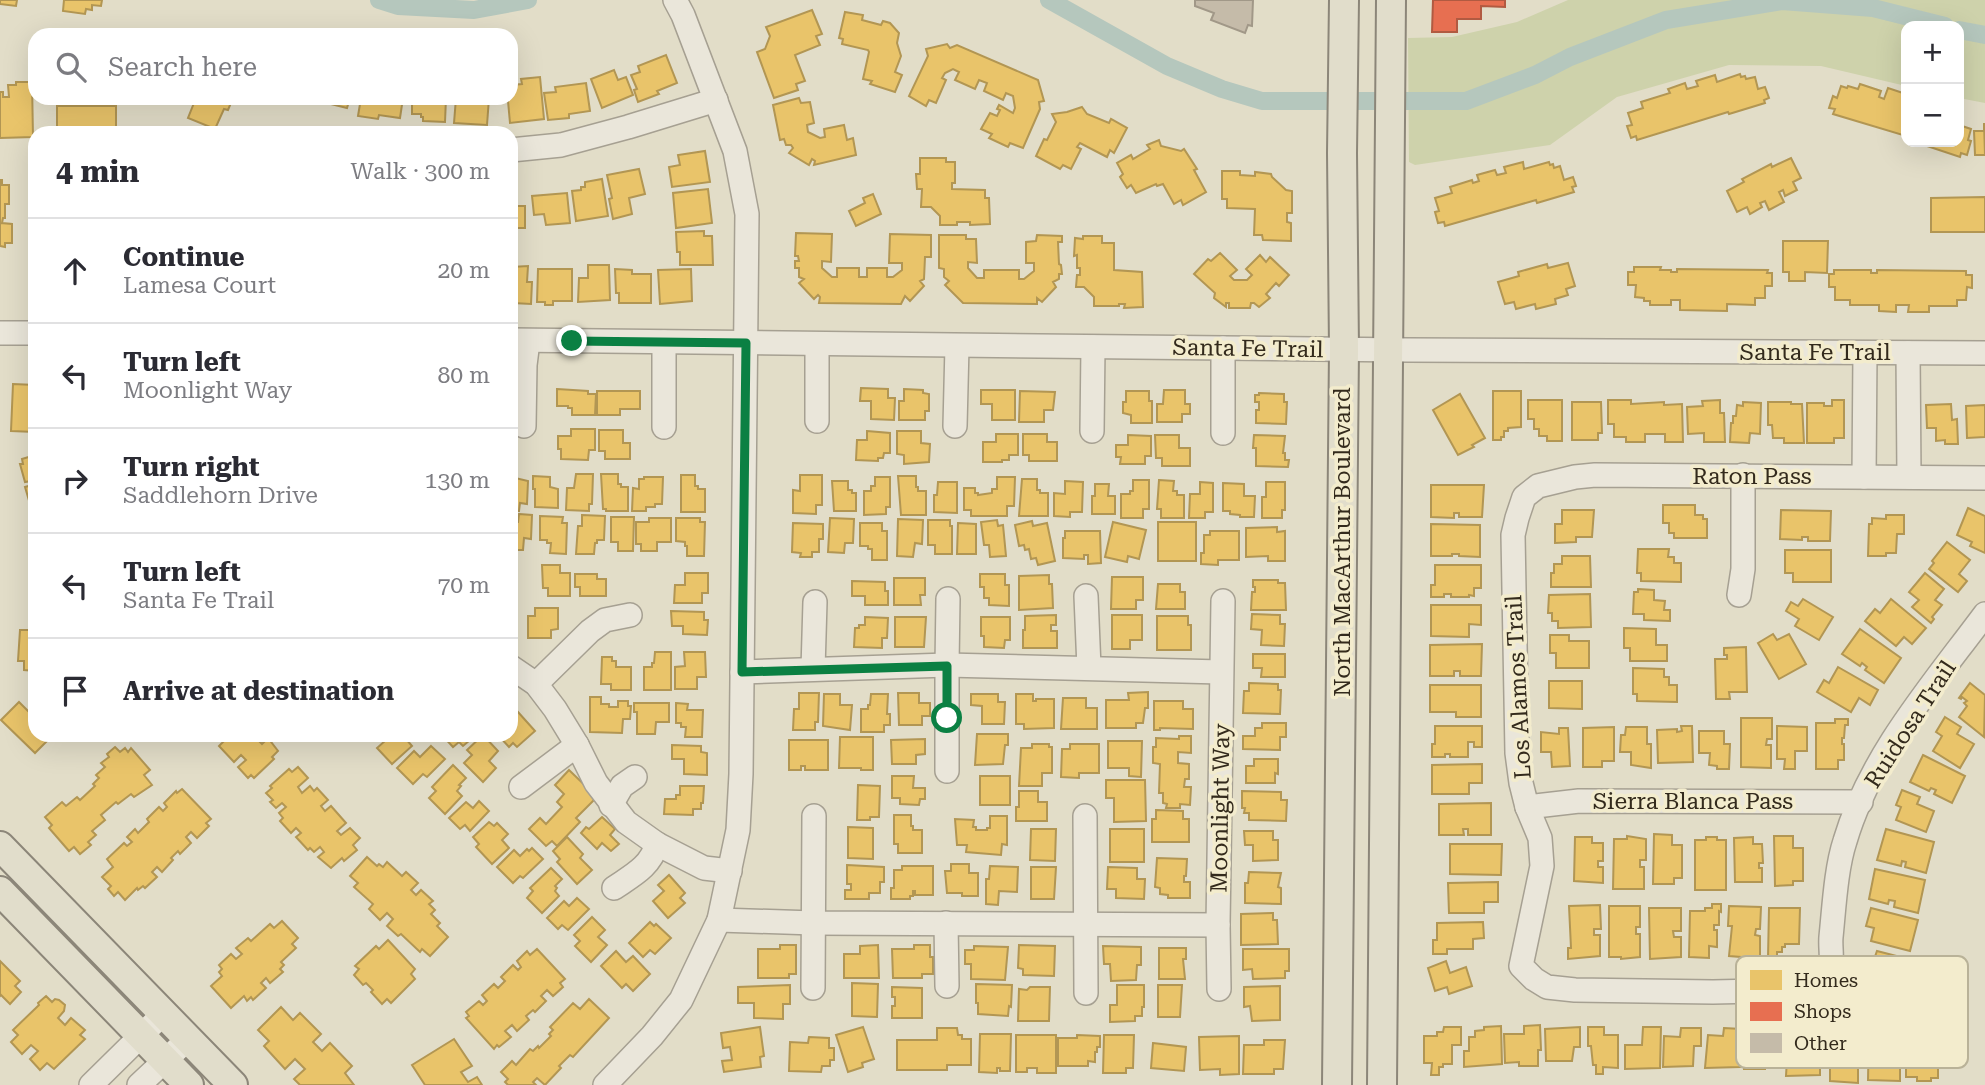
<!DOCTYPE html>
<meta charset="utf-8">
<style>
body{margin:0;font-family:"Roboto Serif",serif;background:#f7f7f7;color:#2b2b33}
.controls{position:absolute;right:21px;top:21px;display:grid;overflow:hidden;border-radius:14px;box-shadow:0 7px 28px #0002}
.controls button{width:63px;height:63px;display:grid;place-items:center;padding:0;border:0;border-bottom:2px solid #e1e1e2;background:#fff;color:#2b2b33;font:35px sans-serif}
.stop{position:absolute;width:21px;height:21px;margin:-16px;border:5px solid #0b8043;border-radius:50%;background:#fff}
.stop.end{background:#0b8043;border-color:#fff;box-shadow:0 2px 7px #0008}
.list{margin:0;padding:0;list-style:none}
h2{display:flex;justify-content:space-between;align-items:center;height:91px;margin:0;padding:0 28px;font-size:30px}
h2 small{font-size:23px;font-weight:400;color:#7c7c81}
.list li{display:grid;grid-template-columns:46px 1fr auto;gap:21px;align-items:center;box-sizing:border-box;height:105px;padding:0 28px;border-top:2px solid #e1e1e2}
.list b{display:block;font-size:26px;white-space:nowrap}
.list p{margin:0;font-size:23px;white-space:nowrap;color:#7c7c81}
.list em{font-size:23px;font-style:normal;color:#7c7c81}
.icon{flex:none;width:38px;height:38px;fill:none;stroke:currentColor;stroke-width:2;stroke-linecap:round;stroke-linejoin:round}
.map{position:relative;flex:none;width:1985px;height:1085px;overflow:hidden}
.search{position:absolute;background:#fff;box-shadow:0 7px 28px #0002;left:28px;top:28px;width:490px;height:77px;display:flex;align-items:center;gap:18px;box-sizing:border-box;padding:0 24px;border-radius:21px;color:#7c7c81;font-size:26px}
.panel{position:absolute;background:#fff;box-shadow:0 7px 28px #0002;left:28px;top:126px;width:490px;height:616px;border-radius:21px}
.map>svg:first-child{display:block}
.green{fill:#ced2ab}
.homes{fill:#e9c46a;stroke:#b29653;stroke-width:2}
.shops{fill:#e76f51;stroke:#b15a41;stroke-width:2}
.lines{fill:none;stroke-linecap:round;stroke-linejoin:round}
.canal{stroke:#b5c7bd;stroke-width:18}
.building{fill:#c5bba9;stroke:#a19888;stroke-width:2}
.minor-casing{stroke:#a6a092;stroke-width:26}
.major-casing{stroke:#8c8679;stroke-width:32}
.minor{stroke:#eae6da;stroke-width:23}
.major{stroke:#e1ddcb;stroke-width:28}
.route{stroke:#0b8043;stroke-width:9}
.labels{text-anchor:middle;stroke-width:7;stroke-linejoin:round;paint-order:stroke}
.street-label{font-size:23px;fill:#332a1c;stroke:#f3eccd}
.key{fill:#f3eccd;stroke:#b9b298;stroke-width:2}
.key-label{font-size:19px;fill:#332a1c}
</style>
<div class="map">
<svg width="1985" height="1085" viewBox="0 0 1985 1085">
<rect width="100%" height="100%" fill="#e2ddc8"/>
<polygon class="green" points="1568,0 1985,0 1985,103 1959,98 1959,26 1906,26 1906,86 1821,66 1729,65 1617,97 1550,145 1415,165 1409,162 1408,38 1452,37 1517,22"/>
<g class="homes">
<polygon points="0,0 17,0 16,6 0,4"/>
<polygon points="64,0 102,0 101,6 92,5 92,10 86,9 85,14 63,11"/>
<polygon points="812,10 822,34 816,36 820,45 795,55 805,81 796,84 798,90 774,98 757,52 765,49 770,36 766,27"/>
<polygon points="845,12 863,15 862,20 881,25 883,21 890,23 899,33 897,43 901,56 895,72 902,75 895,92 870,84 872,81 863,79 869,52 868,50 842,44 843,39 839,38"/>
<polygon points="947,44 950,48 957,45 1038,80 1044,101 1039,102 1040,109 1023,148 1010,143 1008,147 989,138 992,134 981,129 990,113 997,116 1000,110 997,109 999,105 1013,113 1015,108 1013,96 1006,93 1003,100 984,91 987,83 979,80 975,89 955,80 959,72 953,69 945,73 942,78 946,80 936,103 929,100 926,106 909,96 928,56 926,49"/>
<polygon points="666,55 677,83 657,91 659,94 638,102 634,90 637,89 631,75 640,72 638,66"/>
<polygon points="614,70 618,80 626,77 633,95 602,108 591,79"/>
<polygon points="1740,74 1741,77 1745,76 1746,79 1755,77 1758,89 1765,87 1769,98 1764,100 1765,103 1729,114 1728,112 1637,140 1636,136 1631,138 1627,126 1632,125 1628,113 1643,108 1641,102 1670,93 1668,89 1685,83 1687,89 1698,86 1696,81 1715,75 1717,82"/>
<polygon points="540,77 544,119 510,123 508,101 504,101 503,98 511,98 511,85 522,84 521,79"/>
<polygon points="16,82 32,82 33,137 0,138 0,92 3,92 3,97 9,97 8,85 16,85"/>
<polygon points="586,83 590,111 569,114 569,118 548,120 544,93 556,92 555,87"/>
<polygon points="1860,84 1881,91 1879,97 1884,99 1888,88 1906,94 1906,136 1833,114 1835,109 1829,108 1833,96 1837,98 1841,86 1847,88 1848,86 1858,89"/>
<polygon points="196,98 233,98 228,110 224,109 215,129 188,118"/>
<polygon points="320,98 350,98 347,108 319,101"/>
<polygon points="361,98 403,98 400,118 379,115 378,119 358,116"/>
<polygon points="412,98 446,98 445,122 423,121 423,117 421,117 421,114 412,114"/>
<polygon points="456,98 489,98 487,125 454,123"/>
<polygon points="799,98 801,103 810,102 814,123 807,125 808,132 820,138 825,137 824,129 844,125 847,140 853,138 856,155 814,165 815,161 812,159 809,165 789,153 793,148 791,145 786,145 784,139 780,140 773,105"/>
<polygon points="57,106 116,106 116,127 110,127 110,133 57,133"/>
<polygon points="1082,107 1087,114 1109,123 1111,119 1127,128 1114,153 1110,150 1107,157 1080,143 1077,147 1081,149 1071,169 1063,165 1060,169 1036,156 1044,139 1047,140 1056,122 1052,114 1067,112"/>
<polygon points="1984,123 1985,155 1975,155 1974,131 1984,131"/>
<polygon points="1959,125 1971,129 1968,140 1971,141 1967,155 1961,153 1960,157 1924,145 1924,142 1959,142"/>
<polygon points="1159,140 1161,146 1181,151 1184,149 1197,169 1194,170 1206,192 1183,205 1181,200 1174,204 1163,184 1157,186 1156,184 1136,193 1131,185 1127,188 1120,177 1123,174 1117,163 1131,155 1133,159 1150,149 1147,145"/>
<polygon points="705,151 710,182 672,187 669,167 680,165 678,155"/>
<polygon points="920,158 946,158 946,162 955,162 955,183 952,183 952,189 985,190 985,198 989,198 990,224 970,225 970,222 957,222 957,225 940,225 940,216 931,207 921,207 922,189 917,189 916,174 920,174"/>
<polygon points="1791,158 1801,178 1793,182 1797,190 1785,196 1783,190 1779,192 1784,202 1769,210 1765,201 1760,203 1762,207 1750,214 1747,207 1737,212 1727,191 1744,182 1742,179 1771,164 1772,167"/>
<polygon points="1523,162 1524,169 1549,162 1550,165 1553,164 1554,168 1560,166 1564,180 1573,177 1576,186 1572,187 1574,192 1537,203 1536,200 1445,226 1444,222 1438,223 1435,212 1439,211 1435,198 1452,193 1450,187 1472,180 1473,183 1479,181 1477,175 1495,170 1497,175 1506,173 1504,167"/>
<polygon points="639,169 645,194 629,198 632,214 613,219 609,199 612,198 607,175"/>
<polygon points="1222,171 1240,171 1240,175 1255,176 1255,172 1271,174 1272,177 1286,190 1292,191 1292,213 1287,213 1287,222 1291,223 1291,241 1263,240 1262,235 1254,235 1255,209 1227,208 1227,199 1222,199"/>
<polygon points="602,179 608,216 576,221 572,191 581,190 581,187 585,187 585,182"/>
<polygon points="0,180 2,180 2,185 9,185 9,204 5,204 5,218 3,218 2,223 12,224 12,243 5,243 5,247 0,246"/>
<polygon points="708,189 712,223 676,228 673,193"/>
<polygon points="511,193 511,206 525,206 525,228 511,228"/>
<polygon points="567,193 570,223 546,225 544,214 534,215 532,196"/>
<polygon points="873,194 881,214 856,226 849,211 865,203 863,198"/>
<polygon points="1985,197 1985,232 1931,232 1931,198"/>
<polygon points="704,231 704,236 712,236 713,265 680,265 680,252 677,252 676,232"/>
<polygon points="796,233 832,234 831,262 822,261 822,268 832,277 837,277 837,268 859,268 859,277 867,277 867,268 887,268 887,277 893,277 902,270 902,263 889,263 890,234 931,235 931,257 925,257 924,279 920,281 924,286 910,301 905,296 901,304 819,303 820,297 818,295 814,299 799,283 804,279 799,277 799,268 795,268 795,261 799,261 798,256 795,256"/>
<polygon points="939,235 966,235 966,239 976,239 977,263 968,262 968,268 977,278 984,278 984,270 1019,270 1019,279 1024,279 1034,271 1034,263 1026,263 1026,242 1036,241 1037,235 1062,236 1062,242 1058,242 1059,264 1061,265 1062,274 1059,274 1059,279 1053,282 1056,287 1042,302 1037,298 1037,304 963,303 945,285 949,281 944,277 944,269 939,268"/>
<polygon points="1083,236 1102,236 1102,243 1114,243 1114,270 1142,272 1143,307 1124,308 1125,304 1119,304 1119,306 1094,306 1094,297 1084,287 1076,287 1077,275 1080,275 1080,268 1077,268 1077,255 1074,256 1075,238 1083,239"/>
<polygon points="1783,241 1828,241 1827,273 1805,272 1805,281 1789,281 1789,272 1783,272"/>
<polygon points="1220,253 1237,270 1230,276 1234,280 1247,280 1252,275 1246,269 1260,255 1266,262 1270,257 1289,275 1279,286 1276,283 1266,294 1270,298 1259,307 1254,303 1251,303 1250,308 1229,308 1229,303 1226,303 1226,307 1214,298 1215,293 1194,274 1208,259 1211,261"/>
<polygon points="1568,263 1575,286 1566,289 1568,295 1555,299 1556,304 1536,309 1535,304 1516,309 1514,302 1505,304 1498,282 1519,276 1518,272 1547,264 1548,268"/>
<polygon points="588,265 609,265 610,300 578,302 579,278 588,278"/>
<polygon points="528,266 527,282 532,282 531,304 513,303 511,267"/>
<polygon points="1634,267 1661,267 1660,270 1671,270 1671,272 1677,272 1677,269 1768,270 1767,273 1772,273 1772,286 1765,286 1765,298 1755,298 1755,305 1727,304 1727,311 1680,310 1680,300 1671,300 1671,305 1650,305 1650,301 1644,301 1644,298 1635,297 1636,285 1628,285 1628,272 1634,272"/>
<polygon points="538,269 572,269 572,301 553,301 553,305 545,305 545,302 537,302"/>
<polygon points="615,269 632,270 632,274 651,274 651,303 619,303 619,293 616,293"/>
<polygon points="691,269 692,301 660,304 658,270"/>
<polygon points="1834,270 1871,270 1871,273 1877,273 1877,270 1966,271 1966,275 1972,275 1972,288 1967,287 1966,300 1957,300 1957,306 1929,306 1929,312 1908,312 1909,305 1896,305 1896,312 1879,311 1879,305 1850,305 1850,300 1835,300 1835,287 1829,287 1829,274 1834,274"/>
<polygon points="13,384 35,385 35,432 11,431"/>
<polygon points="861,388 888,389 888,398 895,398 894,420 871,419 871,401 860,401"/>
<polygon points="557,389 588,391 588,394 596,394 595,415 572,415 572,408 568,408 568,406 557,406"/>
<polygon points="904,389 923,390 923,393 929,394 929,411 925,411 925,420 899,420 899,401 904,401"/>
<polygon points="981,390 1015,390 1015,420 992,420 992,404 981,404"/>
<polygon points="1164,390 1185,390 1185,404 1190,404 1190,414 1182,414 1182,422 1157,422 1157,404 1163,404"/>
<polygon points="597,391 640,391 640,409 620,409 620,415 597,415"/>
<polygon points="1020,391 1055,392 1053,410 1044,410 1044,422 1019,422"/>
<polygon points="1126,391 1149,391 1149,401 1152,401 1152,423 1131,423 1131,415 1123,413 1123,402 1126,402"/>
<polygon points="1493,391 1521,391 1521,427 1508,428 1508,431 1504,431 1504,437 1501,437 1501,440 1493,440"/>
<polygon points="1259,393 1284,394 1284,402 1287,402 1286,424 1256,423 1256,410 1259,410 1259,402 1255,402 1255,395 1259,395"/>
<polygon points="1460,394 1485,438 1472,445 1474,447 1458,455 1433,410"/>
<polygon points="1528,400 1562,400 1562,441 1547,441 1547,436 1539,436 1539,429 1534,429 1534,419 1528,419"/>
<polygon points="1608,400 1631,400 1631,404 1664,402 1664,405 1682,404 1683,442 1665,442 1665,434 1645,434 1645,442 1626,442 1626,437 1614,437 1614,424 1608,424"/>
<polygon points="1720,400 1720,413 1724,413 1725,442 1704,442 1704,433 1688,434 1687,407 1703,406 1702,401"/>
<polygon points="1832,400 1844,400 1844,438 1834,438 1834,443 1807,443 1807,403 1824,403 1824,406 1832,406"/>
<polygon points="1572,402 1601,402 1602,433 1598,433 1598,440 1572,440"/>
<polygon points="1743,402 1761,403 1760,434 1750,433 1749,443 1730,442 1731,423 1733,423 1733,416 1736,416 1737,405 1743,406"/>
<polygon points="1768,402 1791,402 1791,404 1802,404 1804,443 1784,443 1784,438 1773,438 1772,425 1768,425"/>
<polygon points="1951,404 1952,420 1957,419 1958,444 1945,444 1945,440 1936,441 1936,428 1927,428 1926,405"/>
<polygon points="1985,405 1985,437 1967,438 1966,406"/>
<polygon points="571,429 595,429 595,450 589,450 588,460 561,459 561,449 558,449 558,436 571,436"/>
<polygon points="599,430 623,430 623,443 630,443 630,459 605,459 605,451 599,451"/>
<polygon points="867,431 890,433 890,453 884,453 883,458 878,458 878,461 856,460 857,440 867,440"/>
<polygon points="897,431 921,431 921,443 930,444 929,462 904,464 904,455 897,454"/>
<polygon points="996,434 1018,434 1018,455 1009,455 1009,460 1002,460 1002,462 983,462 983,442 996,442"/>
<polygon points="1023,434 1047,434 1047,442 1057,442 1057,461 1029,461 1029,455 1023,455"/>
<polygon points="1128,435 1151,436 1151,456 1145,456 1145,464 1120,464 1121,457 1116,457 1116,445 1128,445"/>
<polygon points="1155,435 1179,435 1179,448 1190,448 1190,466 1162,466 1162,458 1156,458"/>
<polygon points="1254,435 1285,436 1283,453 1285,453 1285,460 1289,460 1288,467 1256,466 1256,448 1253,448"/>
<polygon points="35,455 35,504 30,504 25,487 32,485 31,481 25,482 20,464 23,464 22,459"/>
<polygon points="576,474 593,474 592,504 589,504 589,511 566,510 567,488 574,488"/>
<polygon points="601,474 618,474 618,484 621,484 621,487 628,487 628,511 606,511 606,509 603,509"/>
<polygon points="681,475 695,475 695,486 698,486 698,489 705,489 705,512 681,512"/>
<polygon points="800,475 822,475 822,505 816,505 816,514 793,513 793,490 800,491"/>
<polygon points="533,476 550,477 550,487 558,489 558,508 535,507 535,489 533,489"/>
<polygon points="898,476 916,476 916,487 918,487 918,491 926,491 926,515 901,515"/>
<polygon points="511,477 528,481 527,504 520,503 519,511 511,511"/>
<polygon points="644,477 663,477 662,504 655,504 655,507 646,507 646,511 632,511 633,488 639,489 639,479 644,479"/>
<polygon points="875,477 890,477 890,507 886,507 886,514 864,515 864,491 871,491 871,486 875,486"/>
<polygon points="997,477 1015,477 1014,506 1007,506 1007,516 971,516 971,510 964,510 964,488 975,488 975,493 978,493 978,495 992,493 992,489 997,489"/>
<polygon points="1022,479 1037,479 1037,490 1040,490 1040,493 1048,493 1048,516 1019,516"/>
<polygon points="1133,480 1149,480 1149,509 1143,509 1143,518 1121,518 1121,494 1130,494 1130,491 1133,491"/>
<polygon points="1159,480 1174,481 1173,491 1177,491 1177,495 1184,495 1184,518 1161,518 1161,509 1157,509"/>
<polygon points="832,481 848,481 848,490 852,490 852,493 856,493 856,511 834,511"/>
<polygon points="1065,481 1083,482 1082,512 1070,512 1070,517 1054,516 1054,493 1065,494"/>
<polygon points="938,482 957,482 957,513 934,512 934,495 937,495"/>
<polygon points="1200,482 1213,483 1213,512 1205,512 1205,518 1189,518 1190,494 1200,494"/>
<polygon points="1266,482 1285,482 1285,510 1282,510 1282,518 1262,518 1262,497 1266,497"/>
<polygon points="1223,483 1244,484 1244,496 1255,496 1254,517 1240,517 1240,515 1230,514 1230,511 1223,511"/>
<polygon points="1095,484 1109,484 1108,496 1115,496 1115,514 1092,514 1092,496 1095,496"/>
<polygon points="1431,485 1484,485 1482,517 1459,517 1459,513 1454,513 1454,518 1431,517"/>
<polygon points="1663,505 1695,505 1695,515 1703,515 1703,519 1707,519 1707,538 1674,538 1674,533 1669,533 1669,523 1663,523"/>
<polygon points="1968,508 1985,516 1985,553 1970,546 1972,542 1957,535"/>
<polygon points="1562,510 1594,510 1592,537 1576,537 1576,542 1555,543 1555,524 1562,524"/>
<polygon points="1781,510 1831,511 1830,541 1808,541 1808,537 1802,537 1802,540 1780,539"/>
<polygon points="519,514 532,515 531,539 524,538 523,550 511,550 511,522 518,522"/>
<polygon points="582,515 605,516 604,540 597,540 597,543 595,543 594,554 576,554 578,526 582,526"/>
<polygon points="1886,515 1904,515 1904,534 1897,534 1896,553 1886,553 1886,556 1868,556 1869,524 1872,524 1872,518 1886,519"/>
<polygon points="540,516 563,517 562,523 567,523 566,554 550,553 551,543 547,543 547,540 540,540"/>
<polygon points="611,517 634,517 633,551 618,551 618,542 611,542"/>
<polygon points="649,518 671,518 671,542 657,542 657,551 641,551 641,544 636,544 636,522 649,522"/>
<polygon points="676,518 700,518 700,522 705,522 704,556 687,556 687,546 685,546 685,542 676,541"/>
<polygon points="830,518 854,519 853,543 845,543 844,553 828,552"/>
<polygon points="898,519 923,520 922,544 915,543 913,557 897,556"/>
<polygon points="928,520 950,520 950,526 952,526 952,554 935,554 935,545 928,545"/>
<polygon points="997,520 998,526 1003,525 1006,556 990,557 989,545 984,545 981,522"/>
<polygon points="1032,521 1033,526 1047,523 1055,561 1038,565 1036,558 1031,559 1029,549 1025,550 1024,545 1019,546 1015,525"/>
<polygon points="1113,522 1146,530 1139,559 1128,556 1127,562 1105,557"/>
<rect x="1158" y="522" width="38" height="39"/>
<polygon points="793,523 823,524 823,539 819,539 819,552 812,552 812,557 800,557 801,553 792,552"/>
<polygon points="860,523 882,523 882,531 887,531 887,560 872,560 872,549 868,549 868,546 860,546"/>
<polygon points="958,523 976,524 976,554 957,554"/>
<polygon points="1431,524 1480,525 1480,557 1459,556 1459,554 1452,554 1452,556 1431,556"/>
<polygon points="1277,527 1277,532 1285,531 1285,561 1268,561 1268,556 1246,557 1246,528"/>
<polygon points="1065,531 1100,531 1101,563 1088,564 1088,555 1084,555 1084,559 1063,558 1063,538 1065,538"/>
<polygon points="1210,531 1239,531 1239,560 1218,560 1218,565 1201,564 1201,553 1204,553 1204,535 1210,535"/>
<polygon points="1947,542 1970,560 1959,574 1967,581 1958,592 1929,569 1934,563 1932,561"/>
<polygon points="1638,549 1669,549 1668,557 1674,557 1674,563 1681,563 1681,582 1641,581 1641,573 1637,573"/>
<polygon points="1785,550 1831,550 1831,582 1793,582 1793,573 1785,573"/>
<polygon points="1562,556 1590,556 1591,587 1551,587 1551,573 1554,573 1554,564 1562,564"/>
<polygon points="542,565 560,565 560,573 570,573 570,596 548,596 548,588 543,588"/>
<polygon points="1435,565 1481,565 1481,588 1474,588 1474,596 1469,595 1469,597 1451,597 1451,594 1444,594 1444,597 1431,597 1431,585 1435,585"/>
<polygon points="685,573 708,573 708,593 702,593 702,603 674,603 675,585 685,585"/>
<polygon points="1925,573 1944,589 1935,600 1942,605 1932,617 1934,619 1931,623 1912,607 1919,600 1909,592"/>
<polygon points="575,574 597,574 597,579 606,579 606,596 580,596 580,587 575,587"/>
<polygon points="980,574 1005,574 1005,585 1009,585 1009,606 989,605 989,598 984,598 984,587 980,587"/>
<polygon points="1049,575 1049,584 1052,584 1053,608 1019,610 1019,576"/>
<polygon points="1112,577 1143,577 1143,600 1136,600 1136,609 1111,609"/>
<polygon points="894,578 925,578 925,595 920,595 921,605 894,605"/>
<polygon points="1253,580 1278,580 1278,583 1285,583 1286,610 1251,610 1252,592 1255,592 1255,587 1253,587"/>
<polygon points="852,581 885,582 885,591 888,591 888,605 865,605 865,596 852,596"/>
<polygon points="1158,584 1180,584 1180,592 1185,592 1185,609 1156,609"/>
<polygon points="1638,589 1654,590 1654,600 1665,601 1664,610 1670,610 1670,621 1644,620 1644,614 1633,614 1634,592 1638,592"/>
<polygon points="1590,594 1591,627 1558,628 1558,621 1552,621 1552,613 1548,613 1549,595"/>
<polygon points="1803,599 1833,617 1819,640 1795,626 1799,619 1786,611 1791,602 1798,606"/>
<polygon points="1891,599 1926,628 1912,644 1904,637 1896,646 1865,621 1875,609 1880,613"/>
<polygon points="1431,605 1481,605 1481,625 1469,624 1469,637 1431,636"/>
<polygon points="535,608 558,608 558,629 551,630 551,638 528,638 528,616 535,616"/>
<polygon points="671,611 704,612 704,620 708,620 707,635 683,634 683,626 672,626"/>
<polygon points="1252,614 1280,615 1280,624 1285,624 1284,646 1261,645 1262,630 1251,629"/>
<polygon points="1056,615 1056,625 1051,625 1051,631 1057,631 1057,648 1023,648 1023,630 1025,630 1025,616"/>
<polygon points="1112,615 1142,615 1142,640 1130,640 1130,649 1112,649"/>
<polygon points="1157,616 1188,616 1188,625 1191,625 1191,650 1157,650"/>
<polygon points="865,617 888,618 887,638 882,638 882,648 854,647 855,628 859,628 859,625 865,625"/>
<polygon points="895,617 926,617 924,647 895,647"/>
<polygon points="981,617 1010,617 1010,640 1005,640 1004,648 984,647 984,636 981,636"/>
<polygon points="1624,628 1656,629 1656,645 1667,645 1667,661 1630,661 1630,648 1624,648"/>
<polygon points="1860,629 1901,658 1884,683 1865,670 1867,667 1862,663 1860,666 1842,654"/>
<polygon points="20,630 35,630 35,671 24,670 24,661 18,661"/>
<polygon points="1773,634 1777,640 1789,634 1806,664 1779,679 1758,643"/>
<polygon points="1550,635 1569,635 1569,641 1589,641 1589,668 1556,668 1556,653 1550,653"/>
<polygon points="1482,644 1481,676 1460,676 1460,671 1454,671 1454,676 1430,676 1430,645"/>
<polygon points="1746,647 1747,692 1729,692 1730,699 1716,699 1715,659 1727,659 1727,655 1724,655 1724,648"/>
<polygon points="655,652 671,652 671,690 644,690 644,667 652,667 652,663 654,663"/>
<polygon points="684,652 705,652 706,677 697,677 697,689 675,689 675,667 685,666"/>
<polygon points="1253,654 1285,654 1285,677 1261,677 1262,668 1253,668"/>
<polygon points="602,657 612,657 612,661 616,661 616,667 631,667 631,690 611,690 611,684 601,684"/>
<polygon points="1838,667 1878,690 1870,705 1859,698 1851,712 1817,692 1824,680 1829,683"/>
<polygon points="1633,668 1664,669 1664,677 1669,677 1669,685 1677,685 1677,702 1637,701 1637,694 1633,694"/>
<polygon points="1549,681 1582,681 1582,709 1549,708"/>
<polygon points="1249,683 1278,684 1278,690 1281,690 1280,714 1243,713 1244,691 1249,691"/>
<polygon points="1970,683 1985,695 1984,737 1959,717 1967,706 1964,703 1967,701 1962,697 1961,699 1959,698"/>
<polygon points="1430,685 1481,685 1481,717 1456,717 1456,712 1430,712"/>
<polygon points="1148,692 1148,708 1145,708 1143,723 1136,723 1136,728 1106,728 1106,700 1129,700 1128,693"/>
<polygon points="799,693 819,693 818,722 815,722 815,730 793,730 794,709 799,709"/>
<polygon points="898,693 919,693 919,703 930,703 930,716 922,716 922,725 899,725"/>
<polygon points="824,694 840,694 840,705 852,705 850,730 823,726"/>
<polygon points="871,694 888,694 887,714 890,714 890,725 884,725 884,732 861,732 861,709 868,709 868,705 870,705"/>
<polygon points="971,694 998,694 998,702 1005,702 1004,724 982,724 982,706 971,705"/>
<polygon points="1016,694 1033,694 1033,701 1036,701 1036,699 1054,699 1054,728 1024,729 1024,724 1016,724"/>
<polygon points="590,697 601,697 601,704 609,704 609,707 618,707 618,701 628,701 628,706 631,706 630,719 623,719 622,733 590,732"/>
<polygon points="1063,698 1086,698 1086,708 1097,708 1097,729 1061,729"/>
<polygon points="1154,701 1183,701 1183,709 1193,709 1193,729 1160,728 1160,730 1154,730"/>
<polygon points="19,702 35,718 35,735 53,735 35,753 1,720"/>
<polygon points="634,703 669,703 669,722 656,722 655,734 637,734 637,712 634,712"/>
<polygon points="676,703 688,704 687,710 703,710 702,737 685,737 686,727 681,727 681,723 676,723"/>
<polygon points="518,712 535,731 517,747 513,743 509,747 498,735 511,735 511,719"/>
<polygon points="1945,717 1961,727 1957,734 1974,744 1960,768 1933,751 1942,736 1936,732"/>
<polygon points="1741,718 1772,718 1772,739 1767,739 1766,745 1771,745 1771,768 1741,767"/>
<polygon points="1835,719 1848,719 1848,725 1845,725 1844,738 1842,738 1842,744 1844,744 1844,760 1838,760 1838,769 1816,769 1816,723 1835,723"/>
<polygon points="1262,723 1286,723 1286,737 1280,737 1280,750 1243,749 1243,736 1255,736 1255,728 1262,728"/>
<polygon points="1435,726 1482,726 1482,747 1474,747 1474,742 1468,742 1468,757 1450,757 1450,754 1445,754 1445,757 1432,757 1432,744 1435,744"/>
<polygon points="1681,726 1692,726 1693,762 1658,763 1657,730 1677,729 1677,732 1682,731"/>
<polygon points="1777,726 1807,727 1807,751 1795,751 1795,769 1784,769 1785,759 1777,759"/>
<polygon points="1614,727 1614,761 1602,761 1602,767 1583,767 1583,728"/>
<polygon points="1626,727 1647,727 1647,744 1651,744 1651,768 1631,765 1631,752 1620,752 1621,735 1625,735"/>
<polygon points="1559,728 1568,728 1570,766 1552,767 1551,752 1541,752 1541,732 1559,734"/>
<polygon points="1699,731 1724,731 1724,744 1730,744 1729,769 1717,769 1717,766 1709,765 1710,753 1699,753"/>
<polygon points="977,734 1008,734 1008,745 1005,745 1003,764 975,765"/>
<polygon points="216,735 259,735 261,737 258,740 262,744 268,738 278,751 272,757 274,759 254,778 251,775 248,778 238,767 246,760 241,755 234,762 219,746 223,742"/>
<polygon points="384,735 410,735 406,739 412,746 392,764 377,748 386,740 383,737"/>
<polygon points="442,735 476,735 463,746 459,742 453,747"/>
<polygon points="483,735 498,751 489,761 496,768 483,782 464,763 472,755 467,750"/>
<polygon points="1179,736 1191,736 1191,753 1178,752 1178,763 1189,764 1189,779 1185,779 1184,787 1191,787 1190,805 1180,804 1180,808 1166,808 1167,804 1163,803 1163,793 1159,793 1160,764 1153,763 1153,747 1156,747 1156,738 1179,739"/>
<polygon points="840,737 873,737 873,770 861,770 861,768 839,768"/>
<polygon points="925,739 925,754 916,755 916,764 892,764 891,740"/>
<polygon points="789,740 828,740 828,770 805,770 805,766 801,766 801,770 789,770"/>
<polygon points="1108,741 1142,741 1141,777 1129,776 1129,768 1108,768"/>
<polygon points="1032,744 1049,744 1049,747 1052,747 1052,773 1042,773 1042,786 1019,786 1021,748 1032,748"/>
<polygon points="1070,744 1099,744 1099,773 1079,773 1079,778 1061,777 1062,749 1070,749"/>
<polygon points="672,745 701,746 701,752 707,753 707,775 684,774 684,759 672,759"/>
<polygon points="431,746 445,759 427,777 423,774 413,784 397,768 414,751 420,757"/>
<polygon points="115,747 120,752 125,748 128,752 131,748 150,770 144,775 152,785 134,797 131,794 118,804 116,802 101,815 105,820 92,831 96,835 88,842 91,845 80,854 74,847 69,851 49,828 52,825 45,817 62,802 66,806 77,797 80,800 95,786 93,784 99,778 96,775 105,767 101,763 109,757 107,754"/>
<polygon points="1923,755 1965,776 1952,803 1934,794 1936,790 1931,788 1929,791 1910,782"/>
<polygon points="1254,759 1278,759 1278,774 1275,773 1275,783 1246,783 1246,766 1254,766"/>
<polygon points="1482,764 1482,783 1469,783 1469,794 1432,794 1432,765"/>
<polygon points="453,765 466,778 459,785 461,786 457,791 462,796 445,814 429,798 436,791 432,787"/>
<polygon points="298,767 308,778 298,787 302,793 310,786 314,791 317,788 328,800 321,806 325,811 331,806 346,823 337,831 341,835 350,828 360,838 353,845 357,850 344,861 342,858 331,868 318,857 324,852 320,847 314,852 310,848 308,850 296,837 301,833 296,828 291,833 280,821 283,818 279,813 286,807 282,803 276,808 270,802 273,800 266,793 272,788 270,786 289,769 292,772"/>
<polygon points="569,770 597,797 576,818 580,822 557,846 552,841 546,846 529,829 540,818 546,824 562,807 557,802 564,794 555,785"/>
<polygon points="892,776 914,776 913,788 925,788 925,799 920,799 919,805 900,804 900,798 892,798"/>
<rect x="980" y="776" width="30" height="29"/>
<polygon points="1106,780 1145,780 1146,821 1114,822 1114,798 1106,798"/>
<polygon points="858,785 880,786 879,817 870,817 870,820 857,820"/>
<polygon points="680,786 704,786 703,803 701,803 701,809 693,809 693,815 664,814 665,799 676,799 676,795 680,795"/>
<polygon points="182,789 211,819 206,823 209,826 197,838 191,832 186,837 191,843 180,854 178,851 171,858 173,860 162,872 157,867 152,872 157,877 145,888 143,886 138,890 137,888 125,900 118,892 114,896 108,889 111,886 102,877 113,867 107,859 124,843 127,846 132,842 127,837 135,829 138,833 149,822 147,819 159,807 163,811 167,807 164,803 176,791 177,793"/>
<polygon points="1902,790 1920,797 1917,804 1934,811 1926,832 1896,820 1901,807 1896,805"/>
<polygon points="1019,791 1038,791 1038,802 1047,802 1047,821 1016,821 1016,807 1019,807"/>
<polygon points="1242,791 1281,792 1281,800 1287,800 1286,821 1249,820 1249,813 1244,813 1245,808 1242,808"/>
<polygon points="479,801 489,811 470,831 465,825 460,829 449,818 466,802 473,808"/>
<polygon points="1491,803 1491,835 1468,835 1468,829 1463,829 1464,835 1439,835 1439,804"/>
<polygon points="1156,810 1183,811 1183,819 1189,819 1189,842 1152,842 1152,819 1156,819"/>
<polygon points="894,815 911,815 911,826 913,826 913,830 922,830 922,853 898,853 898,844 894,844"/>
<polygon points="990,816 1007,816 1007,845 1002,844 1001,855 966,852 967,845 957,845 955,819 974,820 973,827 976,827 976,830 987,830 987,828 990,828"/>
<polygon points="602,817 615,829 610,835 619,844 611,851 602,843 597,849 581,833 586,827 589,829"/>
<polygon points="489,822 494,826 497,823 508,834 502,840 509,848 492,864 476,847 479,844 473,837"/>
<polygon points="848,827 873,828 873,859 848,858"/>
<polygon points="1031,829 1056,829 1055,861 1030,860"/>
<rect x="1110" y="829" width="34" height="33"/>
<polygon points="1886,829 1934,842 1926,873 1905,867 1906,862 1902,861 1901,866 1877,860"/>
<polygon points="1244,831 1273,831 1273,840 1278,840 1278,860 1253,861 1253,845 1245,845"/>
<polygon points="1654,834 1672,835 1672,845 1682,845 1682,878 1674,878 1674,884 1653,884"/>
<polygon points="1627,836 1646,839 1646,860 1640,860 1640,867 1644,867 1644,889 1613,889 1614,839 1627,839"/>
<polygon points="1774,836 1793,836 1793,848 1803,848 1803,881 1793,881 1793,885 1775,886"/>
<polygon points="567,837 583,854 580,858 592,870 577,884 557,862 560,859 553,851"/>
<polygon points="1575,837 1592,837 1592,843 1603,843 1603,861 1598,861 1598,867 1603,867 1603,883 1574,881"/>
<polygon points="1706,837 1717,837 1717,840 1726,840 1726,890 1695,890 1695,840 1706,840"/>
<polygon points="1753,837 1753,844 1762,844 1763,863 1759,863 1759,868 1762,868 1762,882 1735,882 1734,838"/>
<polygon points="1450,844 1502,844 1501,875 1450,874"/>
<polygon points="532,848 543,859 523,878 520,876 513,883 497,867 514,850 520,856 527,849 529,851"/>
<polygon points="367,857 377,866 379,864 383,867 387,862 402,876 406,872 418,883 411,890 416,895 421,890 433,901 429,904 435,910 431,914 440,923 437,926 448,937 430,956 422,949 420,952 401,934 398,936 387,926 393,919 387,913 380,920 369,909 373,904 354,887 358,883 350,876"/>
<polygon points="1157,858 1187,859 1186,876 1184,876 1184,882 1190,882 1190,898 1168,898 1168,895 1160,894 1160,888 1155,887"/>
<polygon points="951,864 969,864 969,873 978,873 978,896 962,896 962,893 947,893 945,871 951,871"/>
<polygon points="847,865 884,867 884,882 880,882 880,893 869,893 869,899 845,899 845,890 851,890 851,884 847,884"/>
<polygon points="902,866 933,866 933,895 915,895 915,891 913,891 913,896 910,896 910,899 891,899 891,888 894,888 894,870 902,870"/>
<polygon points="990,866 1018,867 1017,892 999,891 998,905 986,904 986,879 989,879"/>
<polygon points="1031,867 1056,867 1054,899 1031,899"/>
<polygon points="1108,867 1137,868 1137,879 1145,879 1144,899 1116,898 1116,889 1107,889"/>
<polygon points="551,868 562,879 555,886 557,888 555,891 559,896 542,913 527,898 533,891 530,888"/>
<polygon points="1875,869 1925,880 1918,913 1894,907 1895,901 1889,900 1888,904 1869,899"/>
<polygon points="1249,872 1281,873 1278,887 1281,888 1281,904 1245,903 1245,883 1248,883"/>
<polygon points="669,875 685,893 680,898 685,903 668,918 653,901 664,891 658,885"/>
<polygon points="1498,882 1498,902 1484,902 1484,913 1449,913 1448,883"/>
<polygon points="577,898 589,909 568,930 562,925 558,929 547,918 564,901 569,906"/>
<polygon points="1712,904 1721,904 1721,912 1719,911 1719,925 1714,925 1714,930 1717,930 1717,947 1709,946 1709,958 1689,957 1690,911 1705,911 1705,908 1712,908"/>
<polygon points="1600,905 1601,929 1594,929 1594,935 1600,935 1600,956 1568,959 1568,948 1571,948 1569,906"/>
<polygon points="1609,906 1640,906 1640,927 1636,927 1636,934 1640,934 1640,957 1621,959 1621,957 1609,957"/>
<polygon points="1729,906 1761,907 1760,929 1756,929 1755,935 1760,936 1760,958 1741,959 1741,957 1729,956 1732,926 1728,926"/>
<polygon points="1649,908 1681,908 1681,931 1673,931 1674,937 1681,937 1681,957 1650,959"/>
<polygon points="1769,908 1800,908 1799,944 1785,944 1785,947 1782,947 1782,952 1777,952 1777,958 1768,958"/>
<polygon points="1871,908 1918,920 1910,951 1871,941 1874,928 1866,926"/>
<polygon points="1273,913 1273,920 1277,920 1278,944 1241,945 1241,914"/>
<polygon points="592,917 605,930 598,937 607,945 591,962 575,946 580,941 574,935"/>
<polygon points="282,921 298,938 292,944 296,948 281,962 284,965 280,969 283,972 270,983 266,978 261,983 266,988 253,1000 251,997 247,1001 244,996 231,1008 211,986 222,976 219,972 222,969 219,965 231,954 236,959 242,954 236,948 248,938 251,941 270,924 274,928"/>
<polygon points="650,922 654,926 656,924 671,938 655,954 650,950 643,957 629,943"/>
<polygon points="1483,922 1484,938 1473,939 1473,949 1447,949 1447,954 1433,954 1433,940 1437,940 1437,923"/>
<polygon points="388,940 415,969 411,974 415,979 391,1003 387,999 382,1004 371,992 373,990 366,983 363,985 354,975 359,969 355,966 376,946 379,949"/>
<polygon points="780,945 796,945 796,974 789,974 789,978 758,978 758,949 780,949"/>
<polygon points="878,945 879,978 844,978 844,954 860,954 860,946"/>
<polygon points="914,945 930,945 930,957 933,957 933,974 922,974 922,978 893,978 892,949 914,949"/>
<polygon points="1019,945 1055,946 1054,976 1023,975 1023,969 1018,968"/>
<polygon points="974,946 1008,947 1005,980 971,979 971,964 965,964 965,950 974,950"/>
<polygon points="1103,946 1141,947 1141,965 1137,965 1136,980 1111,981 1110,964 1104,964"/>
<polygon points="1159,948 1186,948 1186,959 1183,959 1185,979 1159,979"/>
<polygon points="537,949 565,979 560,983 563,987 553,996 547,990 541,996 546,1001 535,1012 533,1010 526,1016 529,1020 517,1031 512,1025 505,1031 511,1037 499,1047 497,1045 494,1049 466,1018 469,1016 466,1012 479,1001 483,1005 487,1001 482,995 494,984 498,988 505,981 501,977 513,965 518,970 521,967 517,961 527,951 530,955"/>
<polygon points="1243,949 1289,949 1289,971 1285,971 1285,978 1253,979 1252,969 1243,970"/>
<polygon points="616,951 626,962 633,956 650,974 633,991 626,984 622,988 601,966"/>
<polygon points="1877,951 1916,961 1909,989 1880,982 1883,973 1871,968"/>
<polygon points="0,961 20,981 15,986 21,992 10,1004 1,995 0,996"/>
<polygon points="1446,961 1450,973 1466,967 1472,986 1449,994 1447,987 1435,991 1428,968"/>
<polygon points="852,983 878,984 877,1017 852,1016"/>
<polygon points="976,984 1012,985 1011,1007 1009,1006 1008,1016 978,1014 978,1003 976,1003"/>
<polygon points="790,985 790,1004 783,1004 783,1019 754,1018 754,1003 738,1003 738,987"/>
<polygon points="1117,985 1144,985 1144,1007 1142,1007 1142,1016 1135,1016 1135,1021 1110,1022 1110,1005 1117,1005"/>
<polygon points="1158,985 1182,985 1180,1017 1158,1017"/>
<polygon points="1280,986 1280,1020 1252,1021 1250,1006 1244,1007 1244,987"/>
<polygon points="892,987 922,988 922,1018 892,1018 892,1006 895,1006 895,997 892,997"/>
<polygon points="1030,987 1050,987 1049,1021 1018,1021 1019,989 1027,990"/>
<polygon points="46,996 52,1002 55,999 59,1000 65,1005 64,1011 58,1018 65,1025 71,1018 85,1030 80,1035 85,1039 54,1069 47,1063 40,1070 30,1059 38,1051 31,1045 22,1054 11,1042 18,1035 13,1030 39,1005 38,1003"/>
<polygon points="589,999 609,1018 573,1057 570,1055 559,1066 561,1068 545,1085 537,1078 533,1082 536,1085 508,1085 505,1082 508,1079 501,1072 512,1061 516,1065 530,1049 533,1051 538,1046 539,1048 551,1036 549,1034 553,1030 550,1027 573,1003 580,1009"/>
<polygon points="281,1007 293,1020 300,1013 321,1034 313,1042 322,1051 330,1043 352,1066 345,1073 354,1085 300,1085 294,1079 305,1069 295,1059 285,1069 264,1046 269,1041 258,1030"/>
<polygon points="1540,1025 1541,1050 1538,1050 1538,1066 1519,1066 1519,1062 1505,1063 1504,1034 1524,1034 1524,1026"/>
<polygon points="1501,1026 1502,1064 1464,1067 1464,1051 1469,1051 1469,1037 1475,1037 1475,1031 1484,1030 1484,1027"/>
<polygon points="760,1027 764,1056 760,1057 761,1067 724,1072 722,1061 732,1060 730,1047 723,1048 721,1033"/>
<polygon points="863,1027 874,1059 862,1063 863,1067 848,1072 836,1035"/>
<polygon points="1444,1027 1461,1027 1461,1045 1452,1045 1452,1064 1443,1064 1443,1067 1439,1067 1439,1075 1431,1075 1432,1063 1424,1063 1424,1036 1437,1036 1437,1032 1443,1032"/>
<polygon points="1580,1027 1580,1047 1574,1047 1572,1061 1546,1061 1545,1029"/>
<polygon points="1588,1027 1604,1027 1604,1035 1618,1035 1618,1068 1603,1067 1603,1074 1596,1074 1596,1065 1593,1065 1591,1046 1588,1046"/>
<polygon points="1643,1027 1661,1027 1660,1068 1625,1069 1625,1045 1642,1045"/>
<polygon points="937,1028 957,1028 958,1035 962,1035 962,1039 971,1039 971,1065 947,1065 947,1070 897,1070 897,1040 937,1040"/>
<polygon points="1681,1028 1701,1028 1701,1046 1694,1046 1693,1066 1663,1067 1664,1036 1680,1037"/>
<polygon points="1724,1028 1741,1029 1740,1067 1705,1068 1708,1035 1723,1036"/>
<polygon points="1765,1028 1781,1028 1781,1047 1774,1047 1774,1066 1765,1066 1765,1069 1744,1069 1744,1037 1765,1037"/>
<polygon points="1869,1030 1898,1030 1898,1051 1893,1051 1893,1059 1900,1059 1900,1081 1868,1080"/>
<polygon points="1919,1031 1938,1031 1938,1078 1931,1078 1931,1081 1917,1081 1917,1077 1906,1077 1906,1041 1919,1041"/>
<polygon points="980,1034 1011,1034 1010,1071 1000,1071 1000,1068 997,1068 997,1073 979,1072"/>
<polygon points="1803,1034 1820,1035 1820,1075 1786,1076 1788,1042 1803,1042"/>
<polygon points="1830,1034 1850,1034 1850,1043 1858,1043 1858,1060 1855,1060 1855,1066 1858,1066 1858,1083 1830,1081"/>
<polygon points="1016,1035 1056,1035 1056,1073 1037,1073 1037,1068 1027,1068 1027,1072 1016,1072"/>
<polygon points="1077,1035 1100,1036 1100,1047 1097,1047 1097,1052 1095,1052 1095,1062 1088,1061 1088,1066 1058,1066 1058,1038 1077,1038"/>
<polygon points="1104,1035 1134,1035 1133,1068 1126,1068 1126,1073 1103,1073"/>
<polygon points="1239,1036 1239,1074 1220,1075 1220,1069 1200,1070 1199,1037"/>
<polygon points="809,1037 829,1038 829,1048 834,1048 834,1060 830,1060 830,1066 822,1066 821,1072 789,1071 790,1042 808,1043"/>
<polygon points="454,1039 472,1066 461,1072 468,1082 477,1077 482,1085 425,1085 412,1065"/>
<polygon points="1264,1040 1285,1040 1283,1069 1274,1069 1274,1074 1243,1074 1244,1045 1264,1045"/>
<polygon points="1153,1043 1186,1047 1184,1071 1151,1068"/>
</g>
<polygon class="shops" points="1433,0 1505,0 1505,7 1481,6 1481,19 1457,19 1457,32 1432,32"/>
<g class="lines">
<g class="canal">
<polyline points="379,0 398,6 474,10 528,0"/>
<polyline points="1049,0 1167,66 1222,89 1262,101 1466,101 1535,75 1570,57 1666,20 1782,1 1873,8 1945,26"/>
<polyline points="1959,30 1985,35"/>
</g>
</g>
<polygon class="building" points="1195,0 1253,0 1252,26 1248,25 1245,33 1211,20 1214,13 1195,6"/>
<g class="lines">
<g class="minor-casing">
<g id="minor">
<polyline points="511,150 561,145 628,127 716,100"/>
<polyline points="0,333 35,333"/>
<polyline points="511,340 1408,350 1985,353"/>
<polyline points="817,344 817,421"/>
<polyline points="1223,348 1223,433"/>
<polyline points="1908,353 1909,477"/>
<polyline points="524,426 525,365 528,341"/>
<polyline points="955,426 957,346"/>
<polyline points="664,427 664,342"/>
<polyline points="1092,431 1093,347"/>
<polyline points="1864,477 1865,353"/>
<path d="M1985 478 1595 475 1575 477 1538 486 1524 497 1517 518 1513 535 1517 753 1521 783 1527 807 1540 838 1542 866 1521 966 1534 979 1547 987 1575 990 1713 992 1808 990C1817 985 1827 980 1830 969 1833 960 1830 947 1831 937 1834 908 1836 868 1845 841 1870 756 1933 684 1985 614"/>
<polyline points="1739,595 1743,569 1743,475"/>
<polyline points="1086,596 1089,668"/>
<polyline points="511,667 536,684 555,709 577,745 596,783 626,822 657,844 704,868 730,871"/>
<polyline points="813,669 815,602"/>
<polyline points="742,672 947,665 1221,672"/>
<polyline points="536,684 590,631 605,620 630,615"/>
<polyline points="947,771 947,665 948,599"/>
<polyline points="521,787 577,745"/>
<polyline points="611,805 622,786 635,777"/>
<polyline points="1527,807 1579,801 1861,802"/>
<polyline points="1085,816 1086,993"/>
<path d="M614 888C633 875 650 867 657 844"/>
<polyline points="719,920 814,923 1218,925"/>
<polyline points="946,923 947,986"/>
<polyline points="813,988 814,816"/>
<polyline points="1219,989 1218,925 1223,601"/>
<polyline points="91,1085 163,1014"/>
<polyline points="139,1085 188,1039"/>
<polyline points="605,1085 652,1036 681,1000 719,920 738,830 741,774 747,214 735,151 683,15 675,0"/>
</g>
</g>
<g class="major-casing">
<g id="major">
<polyline points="0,846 233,1085"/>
<polyline points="0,891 189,1085"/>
<polyline points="1337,1085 1344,349 1342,153 1344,0"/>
<polyline points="1382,1085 1391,0"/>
</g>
</g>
<use href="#minor" class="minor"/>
<use href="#major" class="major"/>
</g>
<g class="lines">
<polyline class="route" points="572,341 746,343 742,672 947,666 947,718"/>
</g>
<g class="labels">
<g class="street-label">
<text transform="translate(1248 348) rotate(1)" y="8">Santa Fe Trail</text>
<text x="1815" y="360">Santa Fe Trail</text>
<text x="1752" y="484">Raton Pass</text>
<text transform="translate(1342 542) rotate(-90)" y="8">North MacArthur Boulevard</text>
<text transform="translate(1518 687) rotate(-93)" y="8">Los Alamos Trail</text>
<text transform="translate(1910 724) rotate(-57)" y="8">Ruidosa Trail</text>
<text x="1693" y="809">Sierra Blanca Pass</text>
<text transform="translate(1220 808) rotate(-89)" y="8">Moonlight Way</text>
</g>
</g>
<rect x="1736" y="956" width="232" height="112" rx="10" class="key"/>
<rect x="1750" y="970" width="32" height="20" fill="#e9c46a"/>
<rect x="1750" y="1002" width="32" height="19" fill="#e76f51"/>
<rect x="1750" y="1033" width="32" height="20" fill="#c5bba9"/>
<g class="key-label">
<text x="1794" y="987">Homes</text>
<text x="1794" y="1018">Shops</text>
<text x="1794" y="1050">Other</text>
</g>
</svg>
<div class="controls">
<button>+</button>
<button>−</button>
</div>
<div class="stop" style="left:947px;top:718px"></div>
<div class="stop end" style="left:572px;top:341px"></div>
<div class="search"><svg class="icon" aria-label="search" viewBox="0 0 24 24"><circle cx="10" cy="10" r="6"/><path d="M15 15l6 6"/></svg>Search here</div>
<section class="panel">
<h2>4 min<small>Walk · 300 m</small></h2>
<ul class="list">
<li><svg class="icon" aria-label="ahead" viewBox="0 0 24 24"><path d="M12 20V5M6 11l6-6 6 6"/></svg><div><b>Continue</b><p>Lamesa Court</p></div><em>20 m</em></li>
<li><svg class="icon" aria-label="left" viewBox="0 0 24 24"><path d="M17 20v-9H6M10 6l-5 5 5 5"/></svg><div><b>Turn left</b><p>Moonlight Way</p></div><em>80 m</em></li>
<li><svg class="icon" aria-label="right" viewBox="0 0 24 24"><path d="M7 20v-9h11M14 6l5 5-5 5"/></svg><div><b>Turn right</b><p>Saddlehorn Drive</p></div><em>130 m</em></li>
<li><svg class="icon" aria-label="left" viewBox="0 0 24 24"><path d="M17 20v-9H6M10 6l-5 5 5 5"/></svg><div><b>Turn left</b><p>Santa Fe Trail</p></div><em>70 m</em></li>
<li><svg class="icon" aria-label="arrive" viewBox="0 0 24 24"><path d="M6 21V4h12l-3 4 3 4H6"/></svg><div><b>Arrive at destination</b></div></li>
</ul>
</section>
</div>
